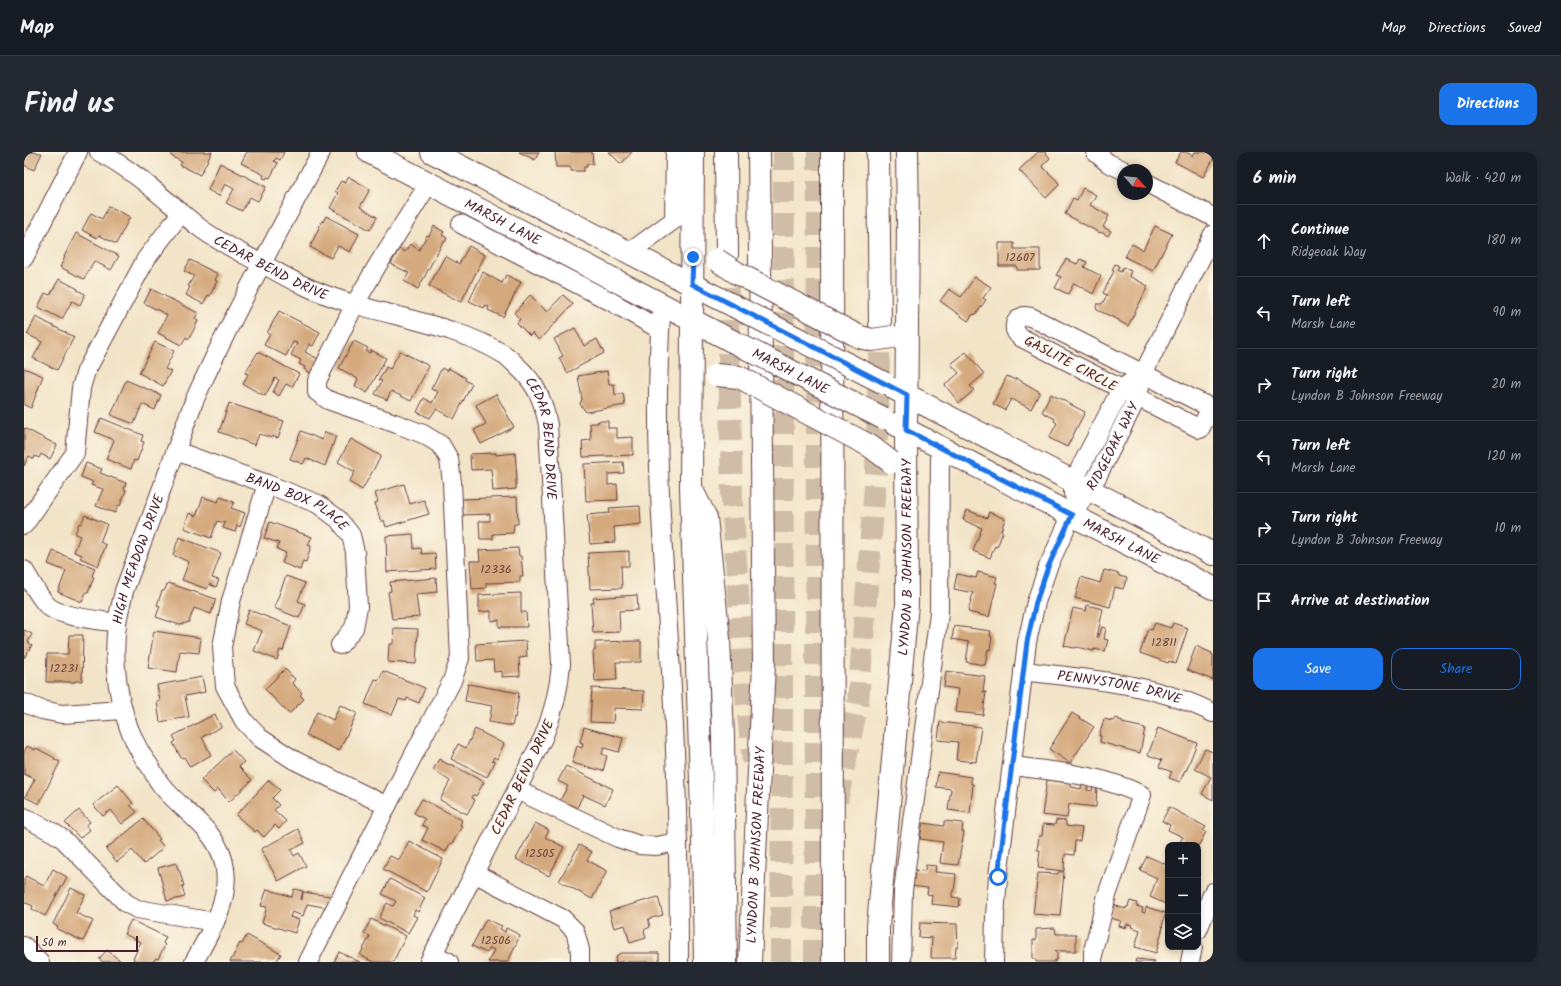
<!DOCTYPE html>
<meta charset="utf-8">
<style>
body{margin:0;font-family:Kalam,sans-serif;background:#242831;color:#f1f3f6}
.controls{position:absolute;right:12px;bottom:12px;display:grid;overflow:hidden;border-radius:8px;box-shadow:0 2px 6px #0003}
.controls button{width:36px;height:36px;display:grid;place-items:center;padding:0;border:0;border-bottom:1px solid #363941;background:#171b24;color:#f1f3f6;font:20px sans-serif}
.compass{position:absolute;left:1093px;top:12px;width:36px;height:36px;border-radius:50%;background:#171b24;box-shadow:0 2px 6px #0003;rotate:117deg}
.scale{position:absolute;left:12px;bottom:10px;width:102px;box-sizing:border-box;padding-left:4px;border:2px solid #4a1f2b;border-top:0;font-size:11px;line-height:14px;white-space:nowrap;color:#4a1f2b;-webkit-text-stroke:3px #fcf5e5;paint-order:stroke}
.stop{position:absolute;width:12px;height:12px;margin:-9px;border:3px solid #1a73e8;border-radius:50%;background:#fff}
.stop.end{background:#1a73e8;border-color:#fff;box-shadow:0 1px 4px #0008}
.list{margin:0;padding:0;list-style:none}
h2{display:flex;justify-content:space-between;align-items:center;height:52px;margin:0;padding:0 16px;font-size:17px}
h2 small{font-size:13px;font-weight:400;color:#9ea1a6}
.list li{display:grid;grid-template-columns:26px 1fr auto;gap:12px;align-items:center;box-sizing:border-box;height:72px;padding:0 16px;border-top:1px solid #363941}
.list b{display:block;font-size:15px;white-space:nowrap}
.list p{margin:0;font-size:13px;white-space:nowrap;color:#9ea1a6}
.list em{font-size:13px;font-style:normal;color:#9ea1a6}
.actions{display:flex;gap:8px;padding:12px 16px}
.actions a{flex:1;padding:9px 0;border:1px solid #1a73e8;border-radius:12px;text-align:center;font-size:14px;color:#1a73e8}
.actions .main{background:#1a73e8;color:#fff}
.icon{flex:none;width:22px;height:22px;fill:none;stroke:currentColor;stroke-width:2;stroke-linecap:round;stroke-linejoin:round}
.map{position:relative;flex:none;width:1189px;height:810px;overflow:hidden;border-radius:12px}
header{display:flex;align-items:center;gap:24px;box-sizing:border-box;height:56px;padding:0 20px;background:#171b24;border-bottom:1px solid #363941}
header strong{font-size:19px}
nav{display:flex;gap:22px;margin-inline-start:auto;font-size:14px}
.intro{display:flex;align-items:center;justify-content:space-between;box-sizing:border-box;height:96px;padding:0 24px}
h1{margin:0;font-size:28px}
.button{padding:10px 18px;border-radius:12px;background:#1a73e8;color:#fff;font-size:14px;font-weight:700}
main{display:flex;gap:24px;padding:0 24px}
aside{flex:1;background:#171b24;border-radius:12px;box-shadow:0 2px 6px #0003}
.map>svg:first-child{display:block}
.building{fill:#d4a97d}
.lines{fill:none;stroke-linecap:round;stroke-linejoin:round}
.highway-tunnel{stroke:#d0bda8;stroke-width:22;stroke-dasharray:22 11;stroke-linecap:butt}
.minor-casing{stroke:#633d42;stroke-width:20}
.major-casing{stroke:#633d42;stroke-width:24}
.highway-casing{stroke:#633d42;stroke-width:24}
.minor{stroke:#fff;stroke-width:18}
.major{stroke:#fff;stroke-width:22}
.highway{stroke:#fff;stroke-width:22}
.major-bridge-casing{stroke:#633d42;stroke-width:24;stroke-linecap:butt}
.major-bridge{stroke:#fff;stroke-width:22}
.route{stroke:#1a73e8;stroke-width:5}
.labels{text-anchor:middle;stroke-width:3;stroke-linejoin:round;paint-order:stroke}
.number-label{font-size:12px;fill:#6c4240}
.street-label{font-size:14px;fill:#4a1f2b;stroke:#fcf5e5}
</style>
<header>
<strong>Map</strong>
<nav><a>Map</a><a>Directions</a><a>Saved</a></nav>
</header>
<div class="intro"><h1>Find us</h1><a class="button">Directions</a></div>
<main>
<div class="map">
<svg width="1189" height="810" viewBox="0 0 1189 810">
<rect width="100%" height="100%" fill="#fcf5e5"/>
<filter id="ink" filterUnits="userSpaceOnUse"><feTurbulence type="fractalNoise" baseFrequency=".025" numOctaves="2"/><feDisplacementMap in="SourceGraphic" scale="8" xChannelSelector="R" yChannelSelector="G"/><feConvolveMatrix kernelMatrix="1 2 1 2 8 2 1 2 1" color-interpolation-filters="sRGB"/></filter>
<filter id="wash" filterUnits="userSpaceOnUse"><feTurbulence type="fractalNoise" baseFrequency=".012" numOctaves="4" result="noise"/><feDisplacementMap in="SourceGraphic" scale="16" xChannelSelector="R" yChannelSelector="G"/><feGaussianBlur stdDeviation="0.9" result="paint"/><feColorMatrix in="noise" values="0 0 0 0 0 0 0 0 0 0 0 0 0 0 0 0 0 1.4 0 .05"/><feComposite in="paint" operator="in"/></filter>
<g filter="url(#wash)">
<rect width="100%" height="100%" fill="#f2e4c7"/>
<g id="blocks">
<g class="building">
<polygon points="0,0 18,1 10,18 0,13"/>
<polygon points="149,0 188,0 176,23 156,13 158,10 147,4"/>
<polygon points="223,0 260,0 256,8 252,6 250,9 254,11 246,26 243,25 242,27 239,26 240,23 217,11"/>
<polygon points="495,0 515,0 511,8"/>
<polygon points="531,0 568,0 569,12 563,12 563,15 560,15 560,19 547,19 547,15 532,15"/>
<polygon points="585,0 608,0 597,12"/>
<polygon points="1014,0 1021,0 1026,6 1018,14 1034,30 1035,33 1022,46 995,18"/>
<polygon points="1157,0 1162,0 1169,4 1171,0 1189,0 1189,8 1179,25 1151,10"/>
<polygon points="196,11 242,35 234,49 226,45 218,59 202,51 210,37 201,32 195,44 184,38"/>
<polygon points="325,25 346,37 336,55 353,65 346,78 306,56 314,41 311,39 317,29 321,31"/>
<polygon points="1059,36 1072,43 1066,53 1085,64 1079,75 1087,79 1084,84 1077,80 1076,81 1041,62 1049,46 1053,48"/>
<polygon points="85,54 106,65 92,92 75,83 73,86 58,78 67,61 78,67"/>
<polygon points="302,64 335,82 326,100 314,94 307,106 286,95 298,69 299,70"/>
<polygon points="410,74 420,80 418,83 423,86 421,90 419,90 394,137 380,129 385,121 367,112 375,97 381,100 386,92 395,98 403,83 405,84"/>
<polygon points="1131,74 1148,82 1129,119 1101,105 1108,92 1119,98"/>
<polygon points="52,81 95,104 87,118 70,109 60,127 36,115 41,105 40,105"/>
<polygon points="975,91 990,91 990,97 1016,97 1016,118 993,118 993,114 975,114"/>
<polygon points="445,94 461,103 437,150 405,134 421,104 435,112"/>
<polygon points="1042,107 1053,112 1056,107 1063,110 1060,115 1077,124 1069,142 1050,131 1044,142 1031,136 1037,125 1032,123"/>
<polygon points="166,108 194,122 191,128 193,129 186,144 184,143 179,152 162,143 166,135 164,134 170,124 160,119"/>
<polygon points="1091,112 1095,114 1093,118 1097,120 1099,115 1107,119 1105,124 1124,134 1104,174 1095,169 1095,168 1073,158 1072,155 1073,152 1078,152 1083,143 1079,141 1090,119 1088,118"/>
<polygon points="459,120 478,131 482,123 497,130 479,165 464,158 465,155 462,153 460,156 445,149"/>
<polygon points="951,125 967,135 959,146 962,148 951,163 949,162 944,169 916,149 925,137 937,145"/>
<polygon points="35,127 54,137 53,138 61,142 56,153 48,149 38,167 14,155 21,141 26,143"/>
<polygon points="127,137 174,161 171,167 174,169 165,187 162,185 157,193 134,181 143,163 120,151"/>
<polygon points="506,143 523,160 539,143 549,152 515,188 508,181 506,184 493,171 496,167 490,161"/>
<polygon points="255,159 296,180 289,194 285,192 281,200 296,208 288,222 280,217 281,215 275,212 277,208 267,203 273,191 269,190 262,204 240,193 246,182 243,181"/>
<polygon points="12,165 50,185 33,218 9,206 18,190 3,182"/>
<polygon points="551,176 560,194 573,187 580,201 543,221 535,206 539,204 530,187"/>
<polygon points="330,189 344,196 342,199 346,201 347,198 362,206 343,241 331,234 334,227 315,216"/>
<polygon points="131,190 150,199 141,217 147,219 139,234 115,221"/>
<polygon points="376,199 405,214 387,249 367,239 363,248 351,242 358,229 355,228 362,215 366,217"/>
<polygon points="234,200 275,222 268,235 262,232 255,244 249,240 255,228 251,226 241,244 219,232 224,222 221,221"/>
<polygon points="942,200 960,222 946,234 950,238 935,251 921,233 935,221 927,212"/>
<polygon points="0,216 19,224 7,256 0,253"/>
<polygon points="418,216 423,219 424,216 442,226 441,228 448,232 430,267 412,257 406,266 393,260 400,246 408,251 414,240 407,237"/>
<polygon points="583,219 585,232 590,232 591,243 599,241 601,253 562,260 556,252 558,247 554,224"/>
<polygon points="983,224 991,228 992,226 1016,240 1007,257 987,247 981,258 969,252"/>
<polygon points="102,228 137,243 131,258 118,252 110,272 87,263"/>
<polygon points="472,242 490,275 457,292 450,278 462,272 452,253"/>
<polygon points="1027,242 1061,260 1043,295 1025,286 1033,271 1030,269 1031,267 1018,260"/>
<polygon points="205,251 260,269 254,286 248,284 248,286 235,282 231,293 195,280"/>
<polygon points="77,266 119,283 117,289 120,290 113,309 110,308 107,317 82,307 90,288 71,280"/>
<polygon points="574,269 584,269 584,276 593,276 593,286 609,285 609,303 559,305 558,289 567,288 566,271 574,271"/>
<polygon points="0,276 33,293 26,307 17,302 15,306 11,304 10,307 5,304 0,314"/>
<polygon points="277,279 298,288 301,280 312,284 301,314 282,306 279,312 266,307"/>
<polygon points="327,287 357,304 338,338 325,330 331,320 314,310"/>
<polygon points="472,301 472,303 491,301 493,326 492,327 492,337 469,339 467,317 447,318 446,302"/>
<polygon points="599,310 600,321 584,322 584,333 593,332 594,348 562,349 560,312"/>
<polygon points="62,311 78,317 76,321 102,331 100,337 102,338 96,354 94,353 91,361 72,354 79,337 67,333 69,330 57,325"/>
<polygon points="380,332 386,352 400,348 405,362 362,375 360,368 357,370 351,351 354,350 351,341"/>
<polygon points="179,345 194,350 196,345 210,350 207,356 221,361 216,375 213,373 211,380 199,376 201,371 193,369 187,386 160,376 165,361 172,364"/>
<polygon points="493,345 494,372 490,372 489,381 469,382 469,387 456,387 455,369 466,369 466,362 439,363 438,347"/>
<polygon points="616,354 617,372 590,375 591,390 566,392 563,363 586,361 585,356"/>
<polygon points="943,358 963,366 965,360 981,367 977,379 979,380 973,395 971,394 966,406 949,399 958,376 939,368"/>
<polygon points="61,363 83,372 76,390 82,393 74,414 56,406 58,403 50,400 56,384 51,382 55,371 57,372"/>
<polygon points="246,370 288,385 284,393 287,394 282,410 279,409 276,418 258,411 262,401 253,397 255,391 240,386"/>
<polygon points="389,382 390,397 397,396 398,402 411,401 412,417 363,420 362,384"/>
<polygon points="155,385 197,401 188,426 195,428 192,435 185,432 183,437 158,428 165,410 149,403"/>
<polygon points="494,396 495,404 497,404 499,424 496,424 496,430 462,431 462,436 448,437 446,409 456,409 455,398"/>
<polygon points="29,399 71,416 68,424 70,425 64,441 62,440 58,450 34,440 42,419 24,412"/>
<polygon points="605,399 605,414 597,414 598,436 566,437 564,401"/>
<polygon points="1080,418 1095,422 1095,424 1103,426 1099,437 1091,435 1086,455 1051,446 1057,425 1076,431"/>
<polygon points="954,420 973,425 971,431 973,431 965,465 944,460 949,441 930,437 933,422 952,426"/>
<polygon points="262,424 281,431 274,449 281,452 275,466 250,456"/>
<polygon points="412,426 413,440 392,442 395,465 368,467 364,440 367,439 366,430"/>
<polygon points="144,431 192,447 187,462 170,456 165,470 156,473 132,465 136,454 133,453 138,439 140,439"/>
<polygon points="497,441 497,460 502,460 503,475 475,475 475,468 467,469 467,459 455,460 455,443"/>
<polygon points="613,443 614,458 595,459 596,480 569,481 567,451 570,451 569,446"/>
<polygon points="1063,453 1079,457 1073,485 1075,485 1078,475 1082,476 1080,487 1084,488 1081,499 1070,497 1070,499 1052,495 1051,496 1040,494 1049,456 1062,459"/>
<polygon points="225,458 267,474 259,499 256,498 253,508 230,499 238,479 220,472"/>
<polygon points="1131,471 1147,476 1149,471 1164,476 1152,512 1145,509 1144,511 1116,501 1124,477 1128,478"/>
<polygon points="930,474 967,479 966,484 968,485 966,498 964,497 961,513 942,510 945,490 928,487"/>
<polygon points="370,476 394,477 392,512 364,510 365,492 369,492"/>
<polygon points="0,478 8,482 4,490 8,493 0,506"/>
<polygon points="130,479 177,486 175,501 156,499 153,520 124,516"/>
<polygon points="45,483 59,483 58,529 51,529 51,530 22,530 23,502 44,502"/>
<polygon points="502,489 503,505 495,506 496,524 478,525 478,519 470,520 469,508 453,509 452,492"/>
<polygon points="617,489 617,510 592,510 593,528 571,529 569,499 571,499 571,490"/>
<polygon points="1172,494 1188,501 1187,502 1189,503 1189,528 1163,518"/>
<polygon points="261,517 271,527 268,531 278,541 276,543 280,547 265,562 241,537"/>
<polygon points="359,519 401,536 395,551 383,546 382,549 375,547 368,563 341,552 351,527 355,528"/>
<polygon points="922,519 961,524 959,540 962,540 959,563 931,560 934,537 920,535"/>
<polygon points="178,525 181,540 161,544 165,565 136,570 133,550 136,549 133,533"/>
<polygon points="444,532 495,541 491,566 490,565 488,574 465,570 468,554 441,549"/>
<polygon points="568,536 620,539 619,557 590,556 589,571 566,570"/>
<polygon points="316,553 333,561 315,599 282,583 293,560 309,568"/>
<polygon points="1048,561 1070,575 1046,611 1025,597"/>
<polygon points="191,562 197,575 178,585 187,603 166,615 160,605 157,606 149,591 152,589 149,584"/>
<polygon points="1091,566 1095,567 1095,568 1099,569 1098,571 1121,576 1116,601 1076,590 1077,584 1075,584 1080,567 1089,569"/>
<polygon points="916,570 957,575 952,610 932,608 934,590 914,588"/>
<polygon points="560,575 599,586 595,600 580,596 578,602 583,604 579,619 548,611 553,594 558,596 559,591 556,590"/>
<polygon points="1134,576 1173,591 1162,619 1161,618 1156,630 1145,626 1148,620 1135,615 1138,608 1124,603"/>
<polygon points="451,577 480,592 473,607 470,605 468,609 471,610 463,625 427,607 434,592 442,596"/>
<polygon points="3,594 11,598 12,596 31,606 30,607 36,610 15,652 1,645 11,627 0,622 0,600"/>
<polygon points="1181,597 1189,600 1189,648 1178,642 1187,625 1171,617"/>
<polygon points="209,598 220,610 215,615 228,628 205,650 194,637 190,641 177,628"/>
<polygon points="415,607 425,613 426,612 460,630 452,644 450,642 448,646 451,648 443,662 416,648 426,629 409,618"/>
<polygon points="542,614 589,637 581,653 559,643 552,658 535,650 544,634 534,629"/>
<polygon points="914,620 947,625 947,632 949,632 946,661 924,658 927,637 912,635"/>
<polygon points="245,628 256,638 248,646 255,653 250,658 262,669 255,677 251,673 240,685 233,678 231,680 212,663"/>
<polygon points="1023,628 1047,631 1047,635 1057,637 1058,631 1064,632 1063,638 1068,639 1069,633 1073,633 1072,655 1045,652 1043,666 1018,663"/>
<polygon points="94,633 109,651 106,653 113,660 98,672 87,658 79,664 69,653"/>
<polygon points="398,647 438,668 436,673 438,674 428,692 426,691 422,700 398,688 404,676 398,673 401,667 390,661"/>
<polygon points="1145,655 1182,675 1179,679 1182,680 1175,693 1154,693 1159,685 1144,678 1146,673 1138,669"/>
<polygon points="55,658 66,670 62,673 66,678 56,686 41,671"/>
<polygon points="119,667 136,687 134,688 140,695 120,712 108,698 93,710 82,697"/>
<polygon points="1032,668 1042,669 1042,674 1058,676 1056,689 1051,689 1050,703 1041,702 1040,719 1014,716 1016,698 1013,698 1015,684 1018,684 1019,672 1031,673"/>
<polygon points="920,669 939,671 938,680 940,680 934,713 916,711 919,690 896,687 899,671 920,674"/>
<polygon points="511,671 525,678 521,685 540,695 525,724 492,707"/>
<polygon points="274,677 281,691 267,698 270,704 275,701 282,714 254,729 237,697"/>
<polygon points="385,689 419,707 403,740 359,717 366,704 375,708"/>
<polygon points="555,693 568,700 563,708 583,719 568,747 535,729"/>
<polygon points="1123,704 1141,712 1144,706 1144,753 1126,745 1133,726 1116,718"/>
<polygon points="152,711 154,717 155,717 160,734 158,734 161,745 143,749 134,716"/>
<polygon points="902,713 912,714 911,720 932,722 930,740 928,740 928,745 936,746 935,755 907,752 908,743 903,742 904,736 886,734 888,718 901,719"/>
<polygon points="29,717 43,725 21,764 8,757 9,754 0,750 0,727 2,724 20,734"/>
<polygon points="1034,720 1040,720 1036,764 1009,762 1014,721 1034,722"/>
<polygon points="366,727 401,746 394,760 391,758 389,763 393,765 384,781 355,766 363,751 369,754 372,749 358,742"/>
<polygon points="47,736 61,743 52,761 69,769 59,789 33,777 34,775 29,772"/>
<polygon points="243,737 268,745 270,737 279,739 277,747 278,748 279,740 306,744 305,756 283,752 279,764 268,760 266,765 275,768 271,781 238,771 243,755 237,754"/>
<polygon points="634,745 639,763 624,767 626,775 620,778 622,786 606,791 601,773 590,776 585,759"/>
<polygon points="1106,749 1113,751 1112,754 1119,756 1118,760 1121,761 1122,755 1142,761 1138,774 1139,775 1132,801 1111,795 1116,778 1108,775 1109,773 1103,772 1102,776 1095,774 1097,769 1086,766 1089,753 1102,757 1102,755 1104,755"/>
<polygon points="347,767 382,784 369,810 349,810 336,803 346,784 340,781"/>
<polygon points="462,767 478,774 476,777 481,780 482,776 496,783 484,810 464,810 470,798 466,796 463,801 448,794"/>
<polygon points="107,768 142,785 139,791 141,793 134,807 132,806 129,810 115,810 109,807 117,790 100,782"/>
<polygon points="896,771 933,772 934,795 932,795 931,806 907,806 908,786 895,785"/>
<polygon points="1031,776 1032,782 1052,782 1052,799 1031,799 1031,800 1033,800 1033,808 1031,808 1031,810 1012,810 1012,807 1009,807 1009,788 1012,788 1012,777"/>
<polygon points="223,783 257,802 252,810 206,810 216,791 218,792"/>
<polygon points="83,798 98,810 79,810 75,807"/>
<polygon points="315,800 336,810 310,810"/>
<polygon points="597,801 635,801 635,810 591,810 593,803"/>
<polygon points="1112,807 1131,809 1131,810 1111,810"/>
</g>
</g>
</g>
<g filter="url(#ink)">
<use href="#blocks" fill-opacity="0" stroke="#633d42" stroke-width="1"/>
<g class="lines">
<g class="highway-tunnel">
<polyline points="703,102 708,348 719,515 729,610"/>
<polyline points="813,649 834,550 852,320 856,172"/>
<polyline points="757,810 760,0"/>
<polyline points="791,810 794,0"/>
</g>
<g class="minor-casing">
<g id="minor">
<path id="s1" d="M75 0C113 20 143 50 176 76 195 90 216 100 236 111 251 118 264 127 279 133 343 164 421 166 481 203 485 206 489 210 492 213 512 231 519 247 524 273L537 512C535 539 529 562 519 586L405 810"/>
<polyline points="1071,0 1084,11 1099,18"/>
<polyline points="1123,31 1189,65"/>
<polyline points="437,72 586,149 635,177"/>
<polyline points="606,100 650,68 651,0"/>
<polyline points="0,106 54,0"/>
<path d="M638 153C635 182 635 210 634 239 633 333 641 426 647 519 653 616 655 713 655 810"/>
<path d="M1000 164 1007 165 1187 256 1176 277 996 185C988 178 989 168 1000 164Z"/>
<path id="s2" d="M152 299 243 332 294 352 314 367 327 383 331 400 334 455 330 476 316 493"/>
<polyline points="243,332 207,449 198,495 201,534 220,569 236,586 270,608 363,654"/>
<polyline points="1049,342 1049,330 1097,237 1107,230"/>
<polyline points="0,373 51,301 57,236 62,219 122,107 157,61"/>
<path d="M0 418C7 429 13 442 22 452 32 465 76 468 93 471"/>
<path id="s3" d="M999 519C1063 527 1131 531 1189 561"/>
<polyline points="0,551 18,558 38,562 99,558"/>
<path d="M988 614C1034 620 1076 622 1118 643L1083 743 1069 799V810"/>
<polyline points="493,638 594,686 615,693 632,694 654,690"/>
<polyline points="0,665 30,681 39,687 102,751 113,757 191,770"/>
<polyline points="450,721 539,767 551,779 556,798 556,810"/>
<polyline points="1174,778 1189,740"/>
<polyline points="0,794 16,810"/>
<polyline points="409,802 425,810"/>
<path id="s4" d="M170 810C185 782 206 750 201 717 197 680 160 661 138 634 134 629 130 622 127 616 121 608 115 599 111 590 94 555 88 511 93 472 94 461 98 450 100 439L170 249C208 164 254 82 297 0"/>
<polyline points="284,810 363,654 428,529 436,506 428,330 425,307 417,293 399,282 373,272 304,248 293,240 293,229 331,152 353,114 405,31"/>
<polyline points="877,810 879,739 915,461 916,295"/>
<path id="s5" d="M970 810 971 764 974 725 1003 490 1012 450 1024 415 1043 373 1048 363 1073 325 1113 246 1119 222 1189 82"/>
<polyline points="1166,810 1169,795"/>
</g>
</g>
<g class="major-casing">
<g id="major">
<path id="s6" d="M345 0 708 189"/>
<polyline points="408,0 710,154"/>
<polyline points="669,0 667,336 679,688 681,810"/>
<polyline points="871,237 1189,402"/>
<path id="s7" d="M871 272 1189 436"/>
<path id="s8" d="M854 810V774L883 452 882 278 884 74 883 0"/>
</g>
</g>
<g class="highway-casing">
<g id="highway">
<polyline points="702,0 703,102"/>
<polyline points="808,0 809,810"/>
<polyline points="854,0 856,172"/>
<polyline points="667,336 682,366 695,487 699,585 702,810"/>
<path id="s9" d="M726 810 740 512 735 0"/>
</g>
</g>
<use href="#minor" class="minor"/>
<use href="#major" class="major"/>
<use href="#highway" class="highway"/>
<g class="major-bridge-casing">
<g id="major-bridge">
<polyline points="693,108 713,121 836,185 848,188 868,185"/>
<polyline points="710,154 860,231"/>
<path id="s10" d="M708 189 859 266"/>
<polyline points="692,223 715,225 846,294 867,310"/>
</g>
</g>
<use href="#major-bridge" class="major-bridge"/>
</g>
</g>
<g class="lines" filter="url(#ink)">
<polyline class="route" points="669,105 668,132 883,243 882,278 1048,363 1024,415 1012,450 1003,490 974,725"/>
</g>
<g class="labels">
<g class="number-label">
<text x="996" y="109">12607</text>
<text x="472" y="421">12336</text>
<text x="1140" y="494">12811</text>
<text x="40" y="520">12231</text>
<text x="516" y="705">12505</text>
<text x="472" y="792">12506</text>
</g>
<g class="street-label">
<text dy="5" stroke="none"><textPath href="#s6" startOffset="151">MARSH LANE</textPath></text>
<text dy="5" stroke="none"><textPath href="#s1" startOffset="208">CEDAR BEND DRIVE</textPath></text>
<text transform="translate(1047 211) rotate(28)" y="5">GASLITE CIRCLE</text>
<text dy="5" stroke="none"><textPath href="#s10" startOffset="66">MARSH LANE</textPath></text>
<text dy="5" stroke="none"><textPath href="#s1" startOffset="555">CEDAR BEND DRIVE</textPath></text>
<text dy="5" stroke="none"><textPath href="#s5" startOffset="537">RIDGEOAK WAY</textPath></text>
<text dy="5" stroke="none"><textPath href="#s2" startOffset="132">BAND BOX PLACE</textPath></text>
<text dy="5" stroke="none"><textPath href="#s7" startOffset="255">MARSH LANE</textPath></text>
<text dy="5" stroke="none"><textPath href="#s8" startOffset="406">LYNDON B JOHNSON FREEWAY</textPath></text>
<text dy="5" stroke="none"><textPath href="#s4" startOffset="447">HIGH MEADOW DRIVE</textPath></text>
<text dy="5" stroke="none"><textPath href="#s3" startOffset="98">PENNYSTONE DRIVE</textPath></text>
<text transform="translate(498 625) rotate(-64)" y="5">CEDAR BEND DRIVE</text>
<text dy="5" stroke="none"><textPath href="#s9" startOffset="117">LYNDON B JOHNSON FREEWAY</textPath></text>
</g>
</g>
</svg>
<div class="controls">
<button>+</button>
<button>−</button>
<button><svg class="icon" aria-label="layers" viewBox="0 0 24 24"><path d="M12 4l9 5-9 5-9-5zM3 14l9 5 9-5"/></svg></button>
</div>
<svg class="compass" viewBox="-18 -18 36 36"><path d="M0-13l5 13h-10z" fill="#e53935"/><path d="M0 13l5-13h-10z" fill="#9ea1a6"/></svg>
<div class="scale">50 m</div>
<div class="stop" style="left:974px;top:725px"></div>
<div class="stop end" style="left:669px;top:105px"></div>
</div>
<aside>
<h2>6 min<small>Walk · 420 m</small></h2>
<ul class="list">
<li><svg class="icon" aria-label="ahead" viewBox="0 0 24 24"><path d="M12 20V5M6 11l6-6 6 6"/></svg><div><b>Continue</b><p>Ridgeoak Way</p></div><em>180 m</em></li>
<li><svg class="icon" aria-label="left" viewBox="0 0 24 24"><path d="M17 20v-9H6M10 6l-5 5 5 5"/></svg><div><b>Turn left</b><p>Marsh Lane</p></div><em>90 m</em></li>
<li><svg class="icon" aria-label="right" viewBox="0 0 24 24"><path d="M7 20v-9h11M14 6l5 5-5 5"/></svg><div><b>Turn right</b><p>Lyndon B Johnson Freeway</p></div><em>20 m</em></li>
<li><svg class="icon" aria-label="left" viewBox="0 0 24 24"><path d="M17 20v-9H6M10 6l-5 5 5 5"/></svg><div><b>Turn left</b><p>Marsh Lane</p></div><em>120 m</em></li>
<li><svg class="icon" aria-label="right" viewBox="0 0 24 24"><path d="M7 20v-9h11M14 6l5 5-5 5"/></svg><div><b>Turn right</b><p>Lyndon B Johnson Freeway</p></div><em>10 m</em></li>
<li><svg class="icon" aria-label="arrive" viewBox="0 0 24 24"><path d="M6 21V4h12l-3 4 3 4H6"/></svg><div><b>Arrive at destination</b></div></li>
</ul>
<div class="actions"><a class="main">Save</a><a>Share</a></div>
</aside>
</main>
